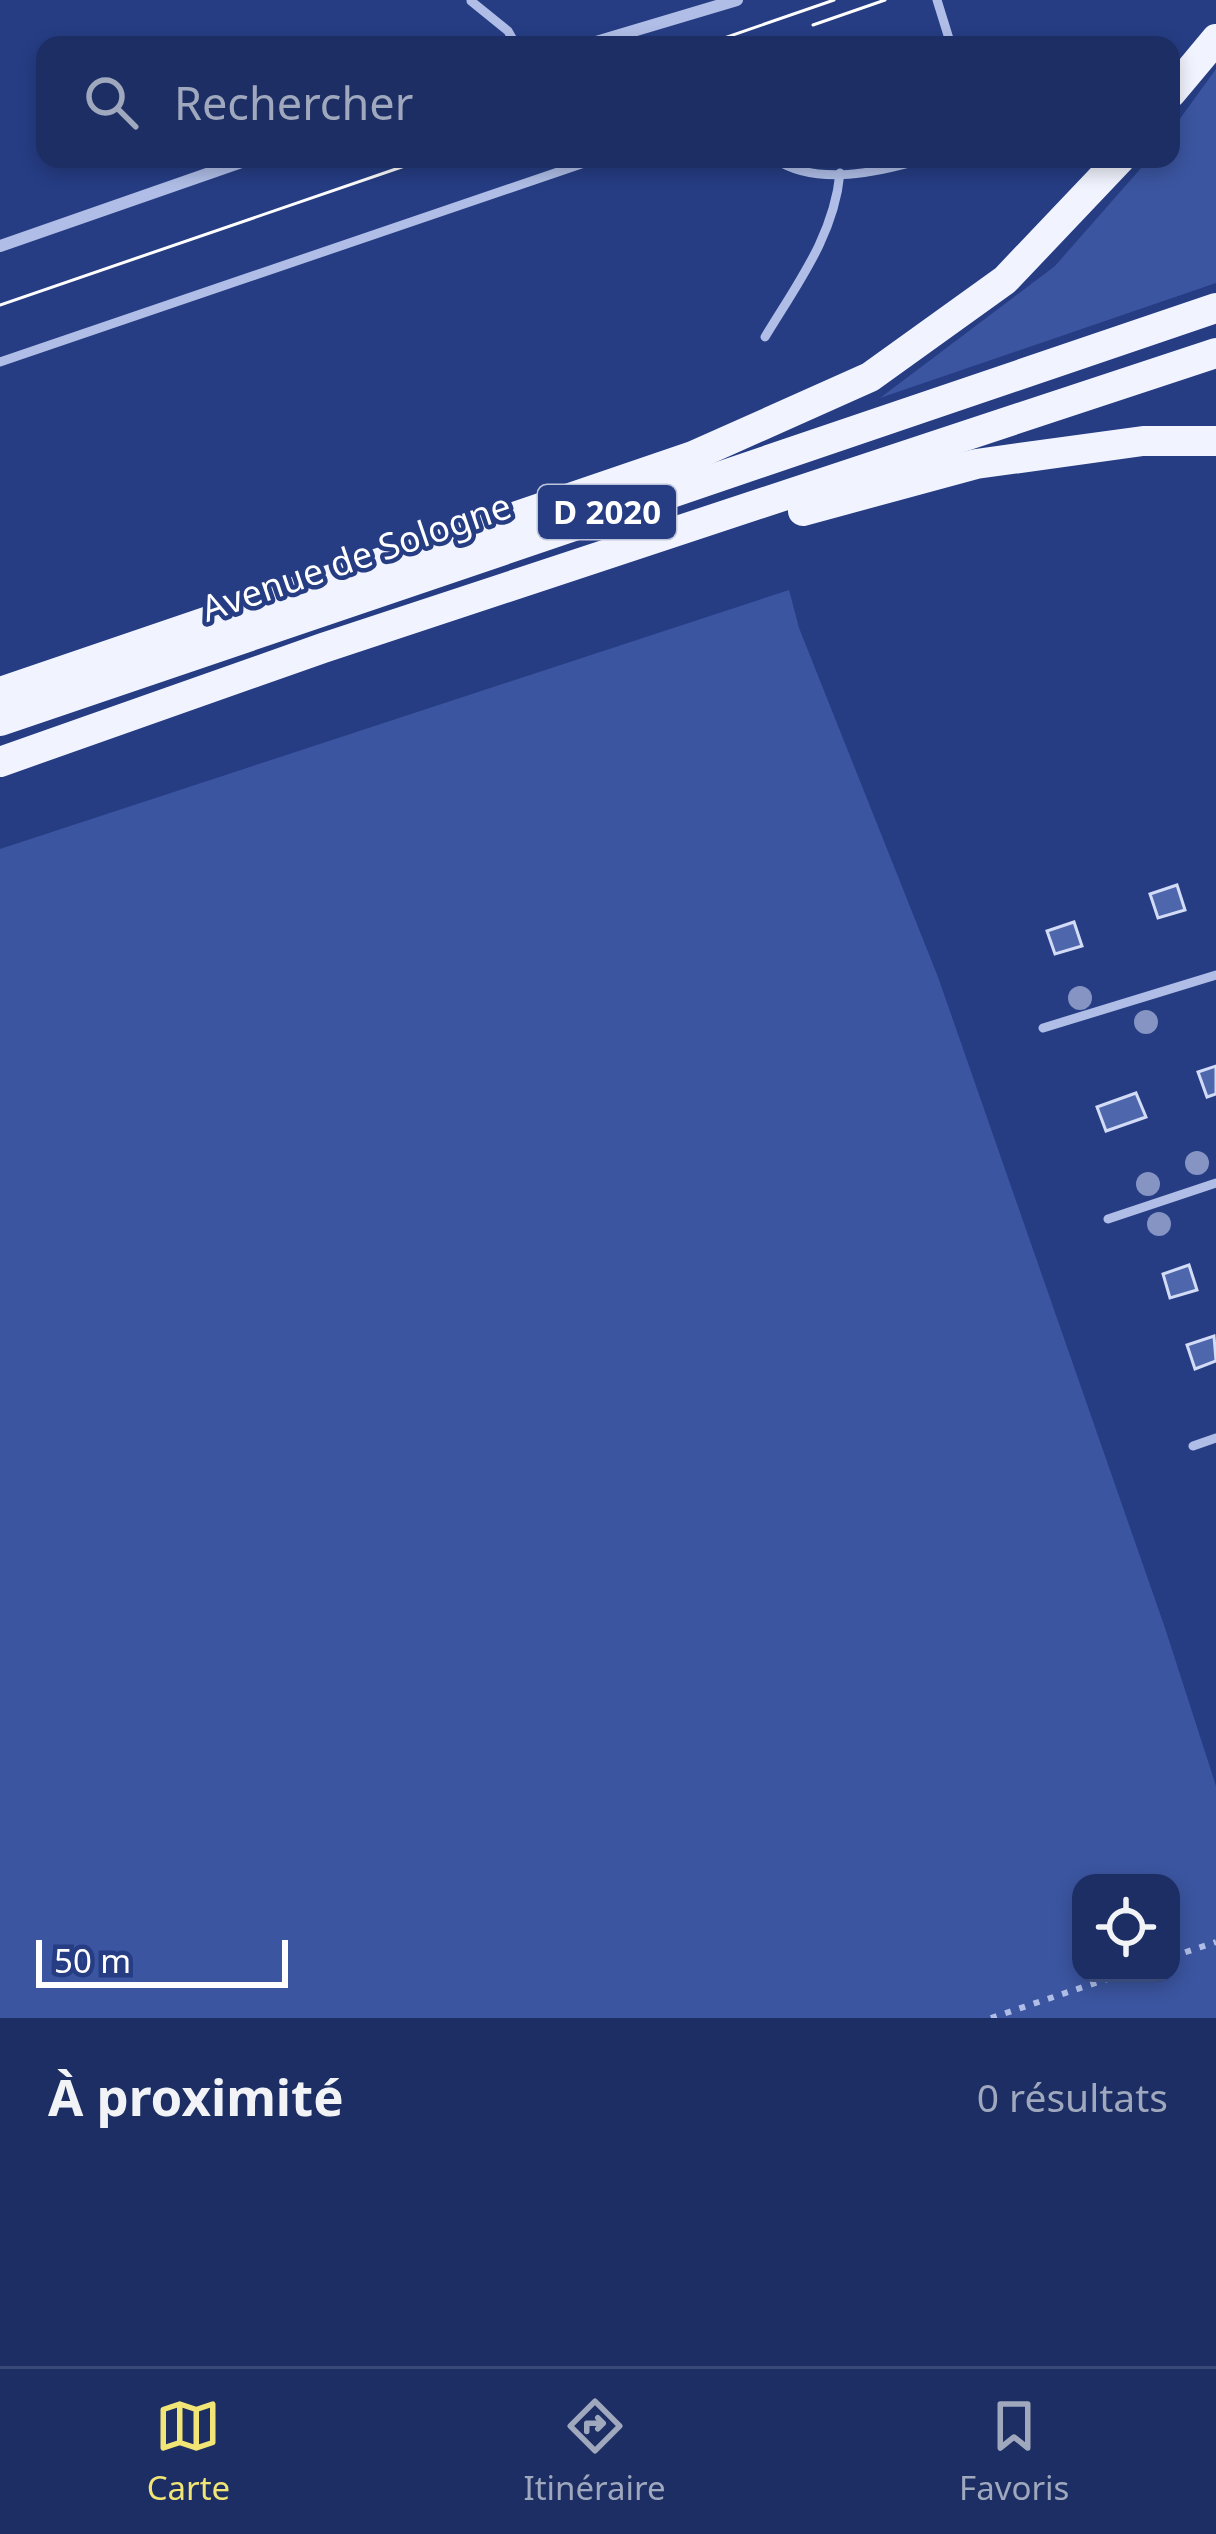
<!DOCTYPE html>
<html lang="fr">
<meta charset="utf-8">
<style>
body{margin:0;font-family:"Noto Sans",sans-serif;background:#253669;color:#f1f3f6}
.controls{position:absolute;right:36px;bottom:36px;display:grid;overflow:hidden;border-radius:24px;box-shadow:0 6px 18px #0003}
.controls button{width:108px;height:108px;display:grid;place-items:center;padding:0;border:0;border-bottom:3px solid #3a4a78;background:#1c2e63;color:#f1f3f6;font:60px sans-serif}
.scale{position:absolute;left:36px;bottom:30px;width:252px;box-sizing:border-box;padding-left:12px;border:6px solid #fff;border-top:0;font-size:33px;line-height:42px;white-space:nowrap;color:#fff;-webkit-text-stroke:9px #263d84;paint-order:stroke}
.list{margin:0;padding:0;list-style:none}
h2{display:flex;justify-content:space-between;align-items:center;height:156px;margin:0;padding:0 48px;font-size:51px}
h2 small{font-size:39px;font-weight:400;color:#a0a8be}
.icon{flex:none;width:66px;height:66px;fill:none;stroke:currentColor;stroke-width:2;stroke-linecap:round;stroke-linejoin:round}
.map{position:relative;flex:none;width:1216px;height:2018px;overflow:hidden}
.search{position:absolute;background:#1c2e63;box-shadow:0 6px 18px #0003;left:36px;right:36px;top:36px;height:132px;display:flex;align-items:center;gap:30px;box-sizing:border-box;padding:0 42px;border-radius:24px;color:#a0a8be;font-size:45px}
.sheet{height:348px;background:#1c2e63}
nav{display:flex;justify-content:space-around;align-items:center;box-sizing:border-box;height:168px;border-top:3px solid #3a4a78;background:#1c2e63;font-size:33px;color:#a0a8be}
nav a{display:grid;justify-items:center;gap:6px}
nav .on{color:#f0e575}
.map>svg:first-child{display:block}
.green{fill:#3b55a0;fill-rule:evenodd}
.building{fill:#4e66ac;stroke:#d3dcf6;stroke-width:3}
.lines{fill:none;stroke-linecap:round;stroke-linejoin:round}
.path{stroke:#b0bee7;stroke-width:6;stroke-dasharray:6 9;stroke-linecap:butt}
.service{stroke:#b0bee7;stroke-width:9}
.minor{stroke:#b0bee7;stroke-width:12}
.primary{stroke:#f1f4fe;stroke-width:30}
.tram{stroke:#fff;stroke-width:3}
.tree{fill:#8594c3}
.labels{text-anchor:middle;stroke-width:9;stroke-linejoin:round;paint-order:stroke}
.shield{fill:#263d84;stroke:#bec5da;stroke-width:3}
.shield-label{font-size:33px;font-weight:bold;fill:#fff}
.street-label{font-size:36px;fill:#fff;stroke:#263d84}
</style>
<div class="map">
<svg width="1216" height="2018" viewBox="0 0 1216 2018">
<rect width="100%" height="100%" fill="#263d84"/>
<g class="green">
<polygon points="1216,69 1216,283 880,398 1055,266 1149,159 1171,159 1171,131"/>
<path d="M789 590 799 628 938 977 1165 1628 1216 1786V2018H0V849ZM1171 1883V1973H1081V1883Z"/>
</g>
<g class="building">
<polygon points="1177,885 1185,910 1158,918 1150,894"/>
<polygon points="1074,922 1082,946 1055,954 1047,931"/>
<polygon points="1216,1066 1216,1094 1207,1097 1198,1072"/>
<polygon points="1136,1093 1146,1117 1106,1131 1097,1107"/>
<polygon points="1189,1265 1197,1290 1170,1298 1163,1274"/>
<polygon points="1214,1336 1216,1361 1195,1369 1187,1345"/>
</g>
<g class="lines">
<g class="path">
<polyline points="1171,1957 1216,1942"/>
<polyline points="991,2018 1125,1973"/>
</g>
<g class="service">
<polyline points="937,0 951,45"/>
<polyline points="471,1 508,31 516,45"/>
<path d="M775 159C817 187 879 172 924 159"/>
<path d="M765 337C797 284 834 236 840 173"/>
<polyline points="0,362 596,159"/>
<polyline points="1043,1028 1216,975"/>
<polyline points="1108,1219 1216,1183"/>
<polyline points="1193,1446 1216,1438"/>
</g>
<g class="minor">
<polyline points="586,45 737,0"/>
<polyline points="0,246 250,159"/>
</g>
<g class="primary">
<polyline points="1171,93 1216,39"/>
<polyline points="803,511 976,464 1143,441 1216,441"/>
<polyline points="0,692 693,456 870,377 1005,280 1120,159"/>
<polyline points="0,721 1216,308"/>
<polyline points="0,762 323,648 1216,353"/>
</g>
<g class="tram">
<polyline points="813,25 885,0"/>
<polyline points="704,45 834,0"/>
<polyline points="0,305 425,159"/>
</g>
</g>
<g class="tree">
<circle cx="1080" cy="998" r="12"/>
<circle cx="1146" cy="1022" r="12"/>
<circle cx="1197" cy="1163" r="12"/>
<circle cx="1148" cy="1184" r="12"/>
<circle cx="1159" cy="1224" r="12"/>
</g>
<g class="labels">
<rect class="shield" x="538" y="485" width="138" height="54" rx="9"/>
<g class="shield-label">
<text x="607" y="524">D 2020</text>
</g>
<g class="street-label">
<text transform="translate(356 557) rotate(-19)" y="13">Avenue de Sologne</text>
</g>
</g>
</svg>
<div class="controls">
<button><svg class="icon" aria-label="locate" viewBox="0 0 24 24"><circle cx="12" cy="12" r="6"/><path d="M12 2v4M12 18v4M2 12h4M18 12h4"/></svg></button>
</div>
<div class="scale">50 m</div>
<div class="search"><svg class="icon" aria-label="search" viewBox="0 0 24 24"><circle cx="10" cy="10" r="6"/><path d="M15 15l6 6"/></svg>Rechercher</div>
</div>
<section class="sheet">
<h2>À proximité<small>0 résultats</small></h2>
<ul class="list">
</ul>
</section>
<nav>
<a class="on"><svg class="icon" aria-label="map" viewBox="0 0 24 24"><path d="M3 6l6-2 6 2 6-2v14l-6 2-6-2-6 2zM9 4v14M15 6v14"/></svg>Carte</a>
<a><svg class="icon" aria-label="directions" viewBox="0 0 24 24"><path d="M12 3l9 9-9 9-9-9zM9 14v-3h6M13 9l2 2-2 2"/></svg>Itinéraire</a>
<a><svg class="icon" aria-label="saved" viewBox="0 0 24 24"><path d="M7 4h10v16l-5-4-5 4z"/></svg>Favoris</a>
</nav>
